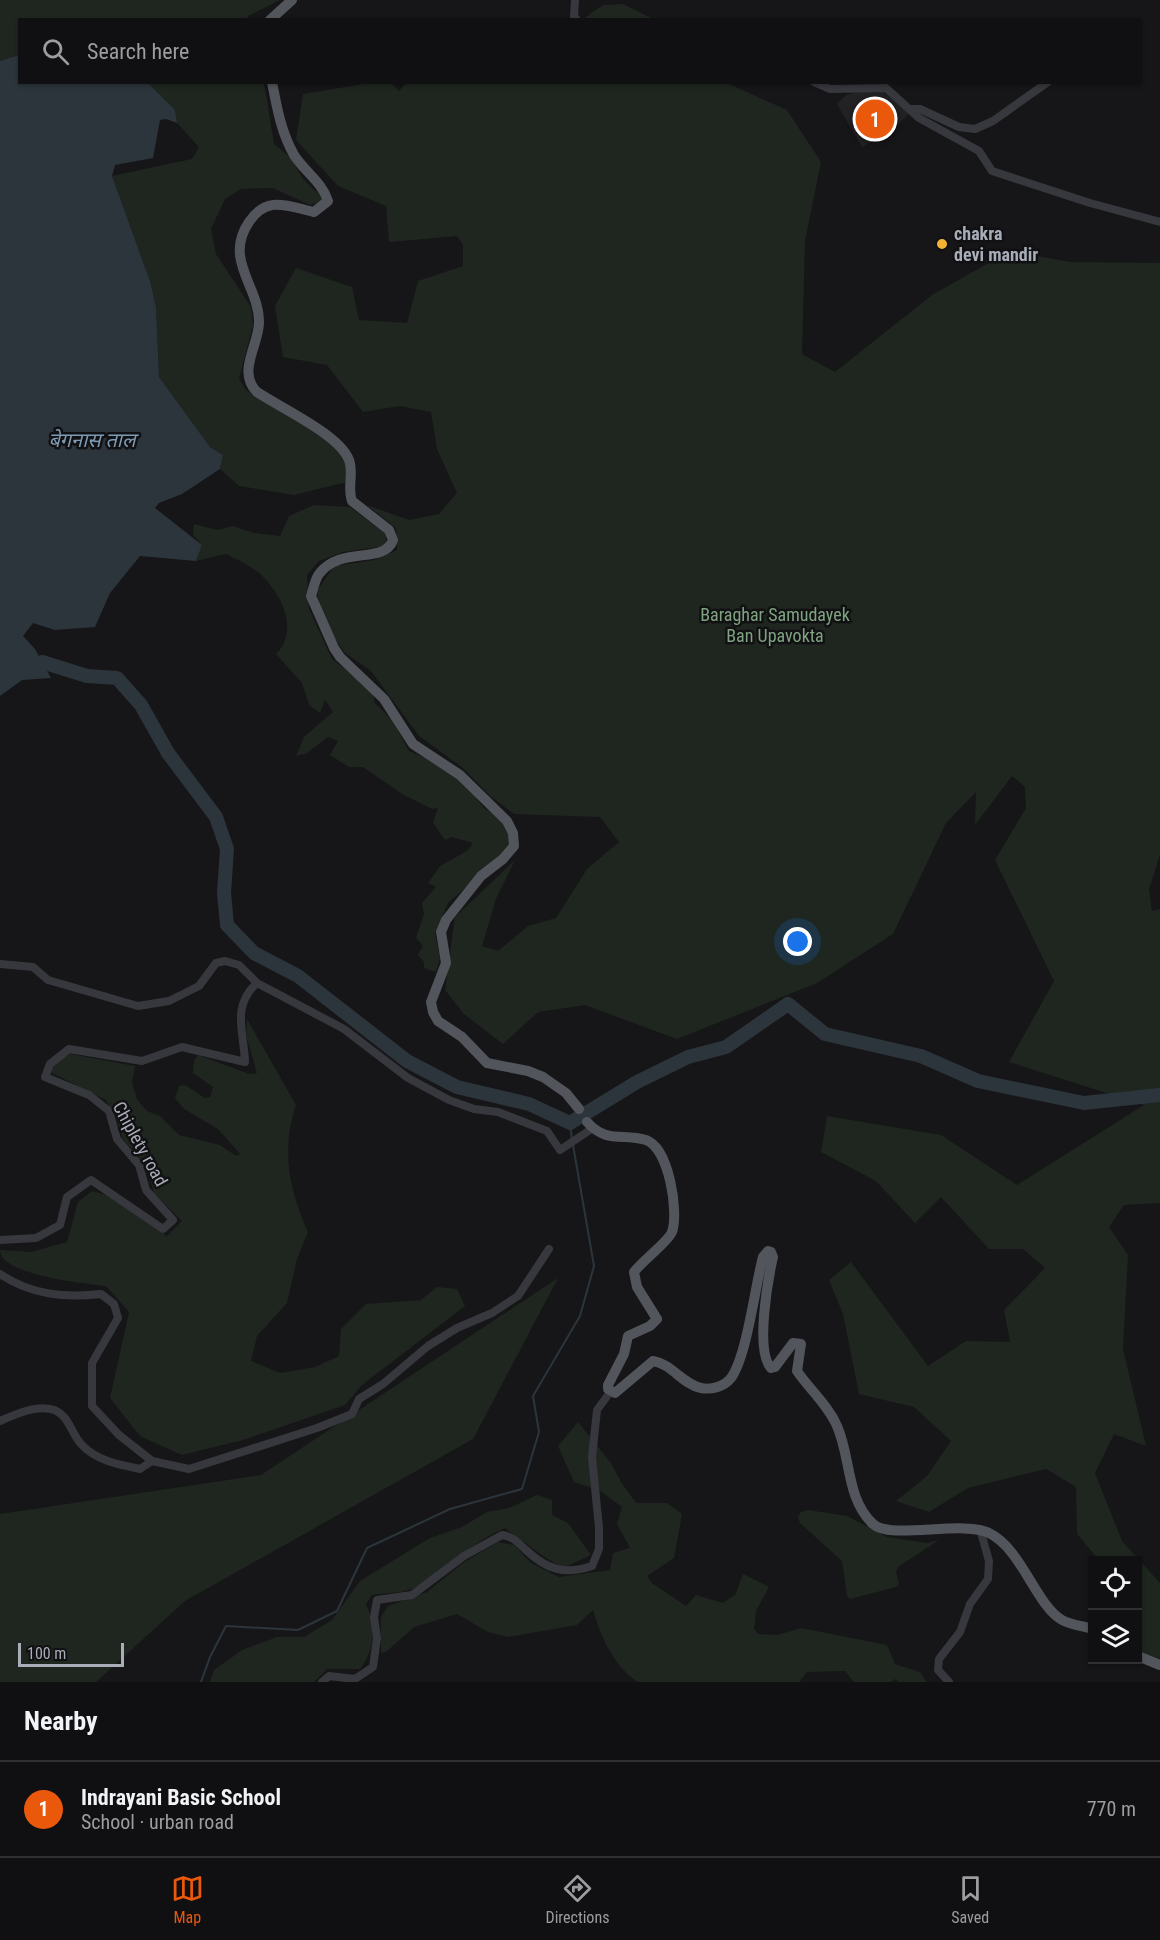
<!DOCTYPE html>
<meta charset="utf-8">
<style>
body{margin:0;font-family:"Roboto Condensed","Noto Sans Devanagari",sans-serif;background:#1e1e20;color:#f1f3f6}
.controls{position:absolute;right:18px;bottom:18px;display:grid;overflow:hidden;border-radius:0px;box-shadow:0 2px 4px #0004}
.controls button{width:54px;height:54px;display:grid;place-items:center;padding:0;border:0;border-bottom:2px solid #303032;background:#101012;color:#f1f3f6;font:30px sans-serif}
.scale{position:absolute;left:18px;bottom:15px;width:106px;box-sizing:border-box;padding-left:6px;border:3px solid #a8adb8;border-top:0;font-size:16px;line-height:21px;white-space:nowrap;color:#a8adb8;-webkit-text-stroke:4px #111113;paint-order:stroke}
.you{position:absolute;left:798px;top:942px;width:21px;height:21px;margin:-15px;border:4px solid #fff;border-radius:50%;background:#1a73e8;box-shadow:0 0 0 9px #1a73e833}
.badge{display:grid;place-items:center;width:39px;height:39px;border-radius:50%;background:#ea580c;color:#fff;font-size:20px;font-weight:700}
.pin{position:absolute;translate:-50% -50%;border:3px solid #fff;box-shadow:0 2px 6px #0006}
.list{margin:0;padding:0;list-style:none}
h2{display:flex;justify-content:space-between;align-items:center;height:78px;margin:0;padding:0 24px;font-size:26px}
h2 small{font-size:20px;font-weight:400;color:#9c9d9f}
.list li{display:grid;grid-template-columns:39px 1fr auto;gap:18px;align-items:center;box-sizing:border-box;height:96px;padding:0 24px;border-top:2px solid #303032}
.list b{display:block;font-size:22px;white-space:nowrap}
.list p{margin:0;font-size:20px;white-space:nowrap;color:#9c9d9f}
.list em{font-size:20px;font-style:normal;color:#9c9d9f}
.icon{flex:none;width:33px;height:33px;fill:none;stroke:currentColor;stroke-width:2;stroke-linecap:round;stroke-linejoin:round}
.map{position:relative;flex:none;width:1160px;height:1682px;overflow:hidden}
.search{position:absolute;background:#101012;box-shadow:0 2px 4px #0004;left:18px;right:18px;top:18px;height:66px;display:flex;align-items:center;gap:15px;box-sizing:border-box;padding:0 21px;border-radius:0px;color:#9c9d9f;font-size:22px}
.sheet{height:174px;background:#101012}
nav{display:flex;justify-content:space-around;align-items:center;box-sizing:border-box;height:84px;border-top:2px solid #303032;background:#101012;font-size:16px;color:#9c9d9f}
nav a{display:grid;justify-items:center;gap:3px}
nav .on{color:#ea580c}
.map>svg:first-child{display:block}
.built{fill:#222225}
.green{fill:#1e261f}
.water{fill:#2c353c}
.lines{fill:none;stroke-linecap:round;stroke-linejoin:round}
.stream{stroke:#2c353c;stroke-width:2}
.river{stroke:#2c353c;stroke-width:14}
.minor{stroke:#37383d;stroke-width:8}
.major{stroke:#53555c;stroke-width:10}
.poi-dot{fill:#f2b134;stroke:#111113;stroke-width:2}
.labels{text-anchor:middle;stroke-width:5;stroke-linejoin:round;paint-order:stroke}
.poi-label{font-size:18px;font-weight:bold;fill:#a8adb8;stroke:#111113;text-anchor:start}
.park-label{font-size:18px;fill:#7fa381;stroke:#111113}
.street-label{font-size:18px;fill:#a8adb8;stroke:#111113}
.water-label{font-size:20px;font-style:italic;fill:#7f9bb3;stroke:#111113}
</style>
<div class="map">
<svg width="1160" height="1682" viewBox="0 0 1160 1682">
<rect width="100%" height="100%" fill="#161618"/>
<polygon class="built" points="864,90 881,91 906,108 908,115 888,133 862,147 837,104 846,95"/>
<g class="green">
<polygon points="0,0 280,0 248,16 247,19 20,20 19,55 0,61"/>
<polygon points="623,4 653,19 583,19 603,5"/>
<polygon points="407,82 727,83 787,110 821,162 805,241 802,354 835,372 932,295 1010,251 1070,262 1160,263 1160,855 1149,889 1152,911 1160,909 1160,1203 1124,1205 1109,1227 1128,1255 1123,1349 1146,1446 1114,1434 1095,1473 1122,1541 1160,1583 1160,1659 1138,1650 1138,1560 1099,1560 1077,1534 1076,1487 1046,1469 968,1488 929,1512 896,1501 927,1476 951,1441 914,1407 859,1394 843,1314 829,1280 851,1262 928,1366 966,1341 1010,1342 1004,1310 1045,1268 1023,1249 989,1249 941,1197 915,1223 876,1181 821,1152 827,1116 941,1135 1017,1185 1144,1105 1009,1062 1054,981 995,860 1026,808 1025,787 1012,776 975,825 976,792 946,823 893,934 817,983 677,1039 585,1005 538,1012 503,1044 464,1014 445,990 455,917 515,860 496,899 482,946 498,951 528,926 556,918 587,869 619,842 600,817 514,814 490,796 463,768 419,736 371,671 345,653 322,621 317,591 334,566 374,560 397,550 396,528 367,505 409,520 439,514 457,493 437,449 431,412 400,406 363,412 327,365 283,357 275,306 296,268 352,287 359,320 407,323 418,281 463,266 463,245 457,236 389,242 386,206 338,186 296,140 303,94 370,83 391,83 399,91"/>
<polygon points="148,83 264,83 274,144 290,157 303,179 325,200 310,205 273,188 241,189 225,199 211,229 216,254 251,307 253,325 239,379 246,390 335,443 348,465 347,482 294,495 239,486 220,469 223,455 210,447 159,377 156,307 150,281 112,176 192,159 199,147 177,123 175,110"/>
<path d="M314 505 350 507 386 534V546L343 552 319 561 307 575 309 609 332 659 374 691V702L392 720 409 751C431 760 448 768 465 784 480 798 477 808 498 815L512 840 506 852 448 903 435 934 440 959 436 972 424 968V962L418 955 423 946 416 938 424 914 422 903 436 887 428 883 440 866 467 851 473 843 452 837 445 840 433 823 438 808 432 809 402 794 363 767H349L330 755 338 741 328 737 307 753 296 756 304 737 333 712 325 700 320 713 309 705 302 683 276 654C300 630 281 592 259 573 250 565 237 560 226 554L196 561 202 545 193 535 194 524 217 530 233 526 254 533 280 536 289 516Z"/>
<path d="M247 1019 296 1105C281 1150 289 1190 308 1232L297 1259 287 1303 257 1336 251 1361 280 1373 315 1367 339 1356 341 1329 366 1304 421 1300 437 1287 457 1289 465 1306 362 1385 345 1405 243 1440 182 1455 140 1436 110 1398 129 1312 106 1286C86 1284 0 1275 0 1250L31 1252 67 1242 78 1202 92 1191 107 1195 167 1236 182 1221 154 1193 150 1179 135 1153 122 1138 118 1123 106 1100 50 1072 59 1060 70 1054 135 1066 132 1083 137 1099 147 1111 160 1116 179 1135 220 1145 236 1156 240 1154 218 1129 184 1109 175 1098 179 1086 185 1085 205 1098 210 1097 213 1087 193 1073 194 1061 198 1055 249 1074 257 1073 246 1035Z"/>
<polygon points="558,1278 473,1439 185,1601 96,1682 0,1682 0,1514 261,1475"/>
<path d="M578 1422 611 1463 621 1482 636 1503H667L682 1514 674 1558 647 1576 652 1583 686 1606 696 1595 723 1603 735 1595 743 1574 769 1587 756 1611 754 1629 758 1634 777 1635 801 1628 887 1645 895 1664 920 1672 927 1682H899L895 1679 891 1682H854L845 1671 807 1672 799 1682H638C614 1667 601 1637 593 1610L577 1625 508 1637 488 1632 457 1614 414 1627 386 1652 381 1653V1617L388 1606 427 1592 463 1563 498 1542 514 1545 531 1563 559 1577 610 1570 613 1553 630 1548 617 1524 622 1507 599 1490 574 1482 558 1446Z"/>
<path d="M537 1495 552 1500V1515L568 1523 591 1555 563 1568 543 1556 505 1528C469 1543 450 1569 419 1586 406 1593 386 1593 372 1595L366 1604C376 1625 375 1651 360 1669H327L314 1682H210L214 1670 242 1650 277 1637H304L332 1620 360 1581 430 1538 462 1527 487 1512 509 1508Z"/>
<polygon points="808,1510 847,1516 887,1537 927,1543 939,1540 898,1567 896,1572 899,1584 896,1587 850,1599 847,1596 842,1561 800,1523 798,1517 801,1512"/>
</g>
<polygon class="water" points="19,55 20,82 148,83 175,110 177,123 166,119 160,120 153,158 115,165 112,176 150,281 156,307 159,377 210,447 223,455 220,469 182,494 159,503 155,508 202,545 196,561 140,556 110,593 95,627 55,630 33,623 23,636 35,649 51,678 22,680 0,696 0,61"/>
<g class="lines">
<g class="stream">
<polyline points="570,1123 572,1140"/>
<polyline points="201,1682 210,1657 226,1626 298,1630 337,1611 367,1548 450,1509 522,1489 539,1432 533,1396 580,1316 594,1266 573,1145"/>
</g>
<polyline class="river" points="42,662 87,676 117,678 141,705 168,753 216,817 227,849 224,893 227,925 254,953 298,976 407,1061 457,1087 529,1104 570,1123 637,1082 688,1057 726,1047 788,1004 825,1034 921,1056 978,1081 1084,1103 1160,1095"/>
<g class="minor">
<polyline points="575,0 574,16 577,20"/>
<polyline points="814,82 830,89 886,88 919,118 979,151 992,171 1090,203 1160,222"/>
<polyline points="911,109 920,109 959,127 975,129 993,121 1048,82"/>
<polyline points="0,964 33,967 48,980 138,1006 169,1001 199,986 216,963 225,961 239,965 257,983"/>
<path d="M0 1240 36 1238 60 1225 67 1197 91 1180 163 1229 173 1220 146 1190 139 1165 117 1139 109 1111 89 1095 45 1077 50 1064 69 1049 142 1061 182 1047 245 1062C244 1033 231 1006 257 983L344 1029 408 1078 449 1100 474 1109 498 1112 547 1131 560 1150 593 1128"/>
<path d="M0 1274C31 1295 65 1298 101 1294L114 1304 118 1318 92 1363V1406L119 1435 152 1461 140 1469C120 1465 97 1461 82 1445 74 1437 71 1425 64 1417 49 1399 18 1413 0 1421"/>
<polyline points="152,1461 189,1469 317,1428 352,1414 359,1399 383,1384 428,1346 457,1328 492,1313 518,1296 549,1249"/>
<path d="M322 1682 329 1676 355 1679 373 1667 377 1638 374 1617 377 1600 412 1595 464 1556 502 1535C514 1537 517 1542 526 1550 547 1570 565 1575 592 1566L599 1549V1528L592 1457 597 1410 611 1391"/>
<polyline points="949,1682 938,1670 939,1659 960,1632 970,1604 988,1579 989,1561 980,1529"/>
</g>
<g class="major">
<polyline points="270,20 292,0"/>
<path d="M272 82C277 108 281 132 294 155 304 171 322 182 328 201L314 212C287 206 267 195 249 222 223 260 260 287 259 323 258 347 237 372 257 392 281 408 340 435 349 460 354 472 347 488 352 501L389 530 393 540C384 565 341 545 319 574 315 579 313 590 311 596L334 648 340 657 384 699 413 744 460 775 507 821 513 833 514 846 503 859 481 876 446 920 441 932 446 963 431 1002 433 1012 438 1021 462 1037 487 1063 528 1071 543 1077 566 1093 579 1109"/>
<path d="M587 1122C607 1144 622 1133 646 1140 669 1148 679 1212 672 1232 668 1242 643 1260 634 1272L637 1287 657 1319 650 1326 628 1336 624 1354 608 1385V1389L615 1393 653 1361C672 1364 682 1384 701 1388 711 1390 724 1387 731 1378 747 1356 755 1286 763 1257L768 1251 771 1252 773 1257C768 1279 755 1351 771 1368L775 1367 793 1343 801 1344 797 1371C810 1390 828 1405 837 1426 851 1457 846 1499 873 1524 890 1540 963 1520 989 1533 1021 1548 1036 1605 1062 1620 1071 1625 1083 1626 1092 1629"/>
<polyline points="1138,1656 1160,1665"/>
</g>
</g>
<circle class="poi-dot" cx="942" cy="244" r="6"/>
<g class="labels">
<g class="poi-label">
<text x="954" y="240">chakra<tspan x="954" dy="21">devi mandir</tspan></text>
</g>
<g class="park-label">
<text x="775" y="621">Baraghar Samudayek<tspan x="775" dy="21">Ban Upavokta</tspan></text>
</g>
<g class="street-label">
<text transform="translate(140 1144) rotate(61)" y="6">Chiplety road</text>
</g>
<g class="water-label">
<text x="92" y="447">बेगनास ताल</text>
</g>
</g>
</svg>
<div class="controls">
<button><svg class="icon" aria-label="locate" viewBox="0 0 24 24"><circle cx="12" cy="12" r="6"/><path d="M12 2v4M12 18v4M2 12h4M18 12h4"/></svg></button>
<button><svg class="icon" aria-label="layers" viewBox="0 0 24 24"><path d="M12 4l9 5-9 5-9-5zM3 14l9 5 9-5"/></svg></button>
</div>
<div class="scale">100 m</div>
<div class="you"></div>
<div class="pin badge" style="left:875px;top:119px">1</div>
<div class="search"><svg class="icon" aria-label="search" viewBox="0 0 24 24"><circle cx="10" cy="10" r="6"/><path d="M15 15l6 6"/></svg>Search here</div>
</div>
<section class="sheet">
<h2>Nearby<small></small></h2>
<ul class="list">
<li><span class="badge">1</span><div><b>Indrayani Basic School</b><p>School · urban road</p></div><em>770 m</em></li>
</ul>
</section>
<nav>
<a class="on"><svg class="icon" aria-label="map" viewBox="0 0 24 24"><path d="M3 6l6-2 6 2 6-2v14l-6 2-6-2-6 2zM9 4v14M15 6v14"/></svg>Map</a>
<a><svg class="icon" aria-label="directions" viewBox="0 0 24 24"><path d="M12 3l9 9-9 9-9-9zM9 14v-3h6M13 9l2 2-2 2"/></svg>Directions</a>
<a><svg class="icon" aria-label="saved" viewBox="0 0 24 24"><path d="M7 4h10v16l-5-4-5 4z"/></svg>Saved</a>
</nav>
